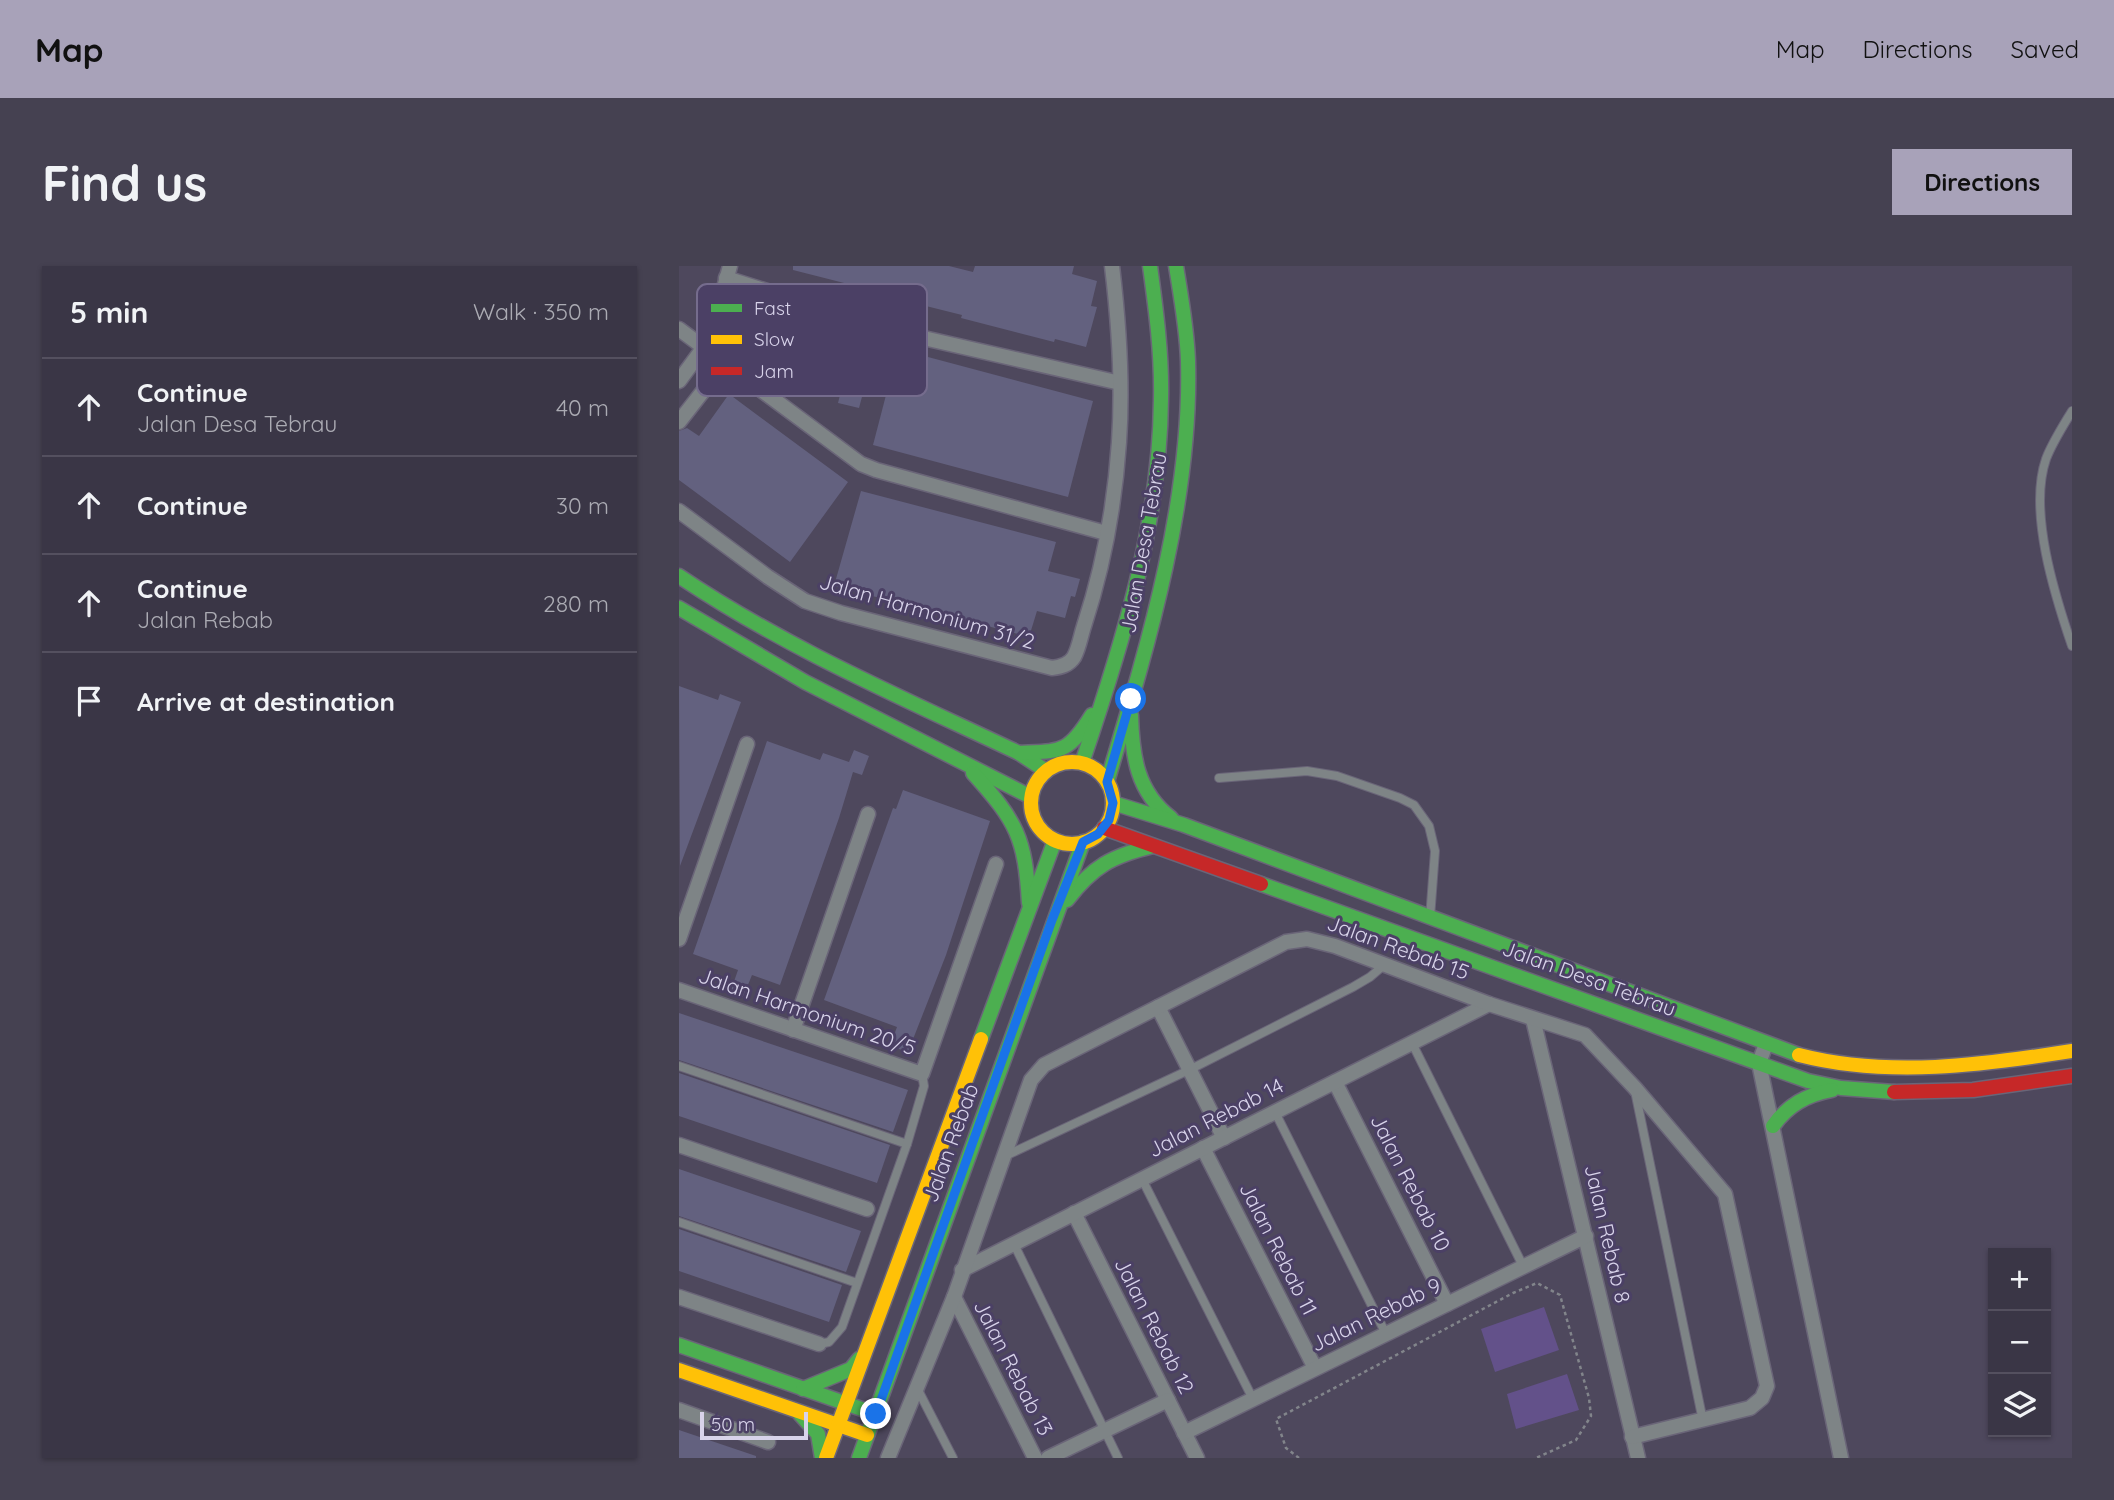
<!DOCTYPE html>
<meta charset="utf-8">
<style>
body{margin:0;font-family:Quicksand,sans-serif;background:#454151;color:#f1f3f6}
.controls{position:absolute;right:21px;bottom:21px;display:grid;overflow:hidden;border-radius:0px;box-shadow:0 2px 5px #0004}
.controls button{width:63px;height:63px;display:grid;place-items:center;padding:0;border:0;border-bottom:2px solid #54505f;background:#3a3646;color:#f1f3f6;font:35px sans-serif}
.scale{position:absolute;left:21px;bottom:18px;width:108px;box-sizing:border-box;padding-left:7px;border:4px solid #d8d3ea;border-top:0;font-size:19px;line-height:24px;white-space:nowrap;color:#d8d3ea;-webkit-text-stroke:5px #4b4065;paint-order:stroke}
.stop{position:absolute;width:21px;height:21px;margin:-16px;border:5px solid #1a73e8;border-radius:50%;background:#fff}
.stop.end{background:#1a73e8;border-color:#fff;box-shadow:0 2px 7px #0008}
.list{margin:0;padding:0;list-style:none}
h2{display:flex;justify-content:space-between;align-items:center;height:91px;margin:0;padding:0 28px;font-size:30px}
h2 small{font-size:23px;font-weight:400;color:#ababb3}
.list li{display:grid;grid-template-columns:46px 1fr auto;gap:21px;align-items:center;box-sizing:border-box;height:98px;padding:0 28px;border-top:2px solid #54505f}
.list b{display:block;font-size:26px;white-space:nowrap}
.list p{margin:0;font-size:23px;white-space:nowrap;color:#ababb3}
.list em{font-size:23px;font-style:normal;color:#ababb3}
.icon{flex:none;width:38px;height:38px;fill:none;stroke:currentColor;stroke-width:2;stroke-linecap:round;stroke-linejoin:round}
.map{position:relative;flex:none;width:1393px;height:1192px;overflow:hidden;border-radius:0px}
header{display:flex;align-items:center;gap:42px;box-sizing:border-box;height:98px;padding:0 35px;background:#a8a2b9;color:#111}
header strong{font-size:33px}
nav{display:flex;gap:38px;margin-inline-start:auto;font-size:24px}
.intro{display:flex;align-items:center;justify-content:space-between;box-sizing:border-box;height:168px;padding:0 42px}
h1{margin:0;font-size:49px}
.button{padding:18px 32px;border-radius:0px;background:#a8a2b9;color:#111;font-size:24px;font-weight:700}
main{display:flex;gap:42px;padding:0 42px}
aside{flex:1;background:#3a3646;border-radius:0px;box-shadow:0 2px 5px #0004}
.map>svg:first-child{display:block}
.green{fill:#63518a}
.building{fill:#63617f}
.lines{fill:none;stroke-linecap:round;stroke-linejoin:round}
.lane-casing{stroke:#6a6578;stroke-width:10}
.street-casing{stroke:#6a6578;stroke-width:17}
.fast-casing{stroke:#6a6578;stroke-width:17}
.slow-casing{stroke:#6a6578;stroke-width:17}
.jam-casing{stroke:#6a6578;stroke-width:17}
.path{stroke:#82858b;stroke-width:2.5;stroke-dasharray:3.5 3.5;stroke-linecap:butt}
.lane{stroke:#7e8486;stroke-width:8}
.street{stroke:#7e8486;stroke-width:14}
.fast{stroke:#4caf50;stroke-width:14}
.slow{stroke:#ffc107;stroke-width:14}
.jam{stroke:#c62828;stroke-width:14}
.route{stroke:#1a73e8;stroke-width:9}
.labels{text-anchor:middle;stroke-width:6;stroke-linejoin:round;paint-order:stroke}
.street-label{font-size:21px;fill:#d8d3ea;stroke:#4b4065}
.key{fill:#4b4065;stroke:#756c8d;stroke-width:2}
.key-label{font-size:19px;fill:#d8d3ea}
</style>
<header>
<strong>Map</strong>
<nav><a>Map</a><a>Directions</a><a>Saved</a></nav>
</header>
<div class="intro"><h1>Find us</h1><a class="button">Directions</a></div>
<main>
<aside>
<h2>5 min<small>Walk · 350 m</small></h2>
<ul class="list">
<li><svg class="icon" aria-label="ahead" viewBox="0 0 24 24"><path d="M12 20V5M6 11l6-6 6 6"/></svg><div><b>Continue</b><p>Jalan Desa Tebrau</p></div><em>40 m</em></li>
<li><svg class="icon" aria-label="ahead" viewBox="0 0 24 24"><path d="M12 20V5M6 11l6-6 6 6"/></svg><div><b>Continue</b></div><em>30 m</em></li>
<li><svg class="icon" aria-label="ahead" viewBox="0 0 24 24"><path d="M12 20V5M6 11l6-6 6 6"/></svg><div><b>Continue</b><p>Jalan Rebab</p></div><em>280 m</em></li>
<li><svg class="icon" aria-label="arrive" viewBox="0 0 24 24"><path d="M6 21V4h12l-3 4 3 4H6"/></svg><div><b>Arrive at destination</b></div></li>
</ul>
</aside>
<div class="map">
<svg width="1393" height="1192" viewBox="0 0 1393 1192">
<rect width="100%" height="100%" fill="#4e485d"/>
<g class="green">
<polygon points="865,1041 880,1084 816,1106 802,1063"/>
<polygon points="888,1108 900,1144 837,1163 828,1128"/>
</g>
<g class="building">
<polygon points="114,0 270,0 294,6 296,0 395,0 393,8 418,15 412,40 418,41 407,81 376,73 375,76 282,52 283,49 231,36 232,34 114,4"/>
<polygon points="156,64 198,75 180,142 159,137 165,113 145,108"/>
<polygon points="219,83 414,135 389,231 194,179"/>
<polygon points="50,128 169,216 111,296 0,214 0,165 8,162 20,170"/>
<polygon points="182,225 377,276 369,305 401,313 396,331 392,330 386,352 358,345 350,371 155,320"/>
<polygon points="0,420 39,434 41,428 62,436 1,600"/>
<polygon points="88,475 141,494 144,487 170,496 175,484 190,490 183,509 174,506 160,552 101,719 73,709 64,731 51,727 59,704 14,688"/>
<polygon points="224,524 311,555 267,689 229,786 211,780 218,761 145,734 214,542 217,543"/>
<polygon points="0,747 229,824 214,866 0,794"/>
<polygon points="0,807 211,879 198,917 0,850"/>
<polygon points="0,903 182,965 167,1006 0,950"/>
<polygon points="0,963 163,1019 150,1056 0,1005"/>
<polygon points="0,1164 77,1190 77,1192 0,1192"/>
</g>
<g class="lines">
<g class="lane-casing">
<g id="lane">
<path d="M1393 145C1384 160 1373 177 1367 193 1349 245 1376 330 1393 380"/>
<polyline points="540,512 628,505 658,510 721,532 735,539 750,560 756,585 751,652"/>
<polyline points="733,777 844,1000"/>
<polyline points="0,800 228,878"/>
<polyline points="956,825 1024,1155"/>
<polyline points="596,846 707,1068"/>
<polyline points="324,891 510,804 674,721 691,711 705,699"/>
<polyline points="463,913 574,1133"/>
<polyline points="0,956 178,1017"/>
<polyline points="335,978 439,1192"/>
<polyline points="140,1078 150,1076 163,1061 228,878 245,820 243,808"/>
<polyline points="238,1122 274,1192"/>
</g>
</g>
<g class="street-casing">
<g id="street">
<polyline points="47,12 214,65 441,117"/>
<polyline points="0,63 182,198 197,204 427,267"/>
<polyline points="28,84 51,0"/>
<polyline points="0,115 25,81"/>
<polyline points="0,156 46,97"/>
<path d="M0 245 89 311 126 335 162 347 373 402C382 401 390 399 395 391 400 382 402 369 405 360 424 302 436 237 440 176 444 118 440 58 433 0"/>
<polyline points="0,673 68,478"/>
<polyline points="0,724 243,808 317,598"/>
<polyline points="479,741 545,872"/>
<polyline points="854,753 959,1192"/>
<polyline points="114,764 189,548"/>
<polyline points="1087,778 1080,797 1162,1192"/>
<polyline points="656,816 768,1038"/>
<polyline points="0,879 188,943"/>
<polyline points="524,882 636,1102"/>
<polyline points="395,947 518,1192"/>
<polyline points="283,1004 810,738"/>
<polyline points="0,1031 140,1078"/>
<polyline points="275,1031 356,1192"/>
<polyline points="0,1144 89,1176"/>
<polyline points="505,1167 907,970"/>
<polyline points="209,1192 275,1031 352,814 365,799 607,676 628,673 656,680 810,738 906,769 956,822 1046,928 1088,1120 1083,1132 1071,1142 953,1171"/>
<polyline points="369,1192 489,1134"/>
</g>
</g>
<g class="fast-casing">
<g id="fast">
<path d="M0 310C107 382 224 432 340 487L367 505"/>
<polyline points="0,342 126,416 352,531"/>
<path d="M452 449C453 490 458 526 492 552"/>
<path d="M340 487C382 485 389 488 413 449"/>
<path d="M403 497C443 379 481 259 482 133 483 88 477 44 471 0"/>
<path d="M294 507C338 556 346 571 350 637"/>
<path d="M428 516C468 382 513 236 509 95 508 63 502 31 497 0"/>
<polyline points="434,537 505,559 1120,789"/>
<polyline points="582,618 1129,815 1162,822 1215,826"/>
<path d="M388 634C414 600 433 590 474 580"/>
<polyline points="302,773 376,574"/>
<path d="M1094 860C1109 839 1127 829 1153 824"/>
<polyline points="0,1079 197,1148"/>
<polyline points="124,1123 172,1103 180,1093"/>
<polyline points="121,1148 139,1168 143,1192"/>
<polyline points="180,1192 404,576"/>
</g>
</g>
<g class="slow-casing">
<g id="slow">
<circle cx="393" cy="537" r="41"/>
<path d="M1120 789C1209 812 1304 799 1393 785"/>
<polyline points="0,1104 188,1169"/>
<polyline points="147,1192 302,773"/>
</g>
</g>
<g class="jam-casing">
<g id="jam">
<polyline points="425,562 582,618"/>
<polyline points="1215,826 1294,824 1393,810"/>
</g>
</g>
<polyline class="path" points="620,1192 607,1182 597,1153 834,1027 858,1017 881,1029 910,1132 912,1150 897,1174 857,1192"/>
<use href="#lane" class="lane"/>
<use href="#street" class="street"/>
<use href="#fast" class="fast"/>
<use href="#slow" class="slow"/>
<use href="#jam" class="jam"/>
</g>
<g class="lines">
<polyline class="route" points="197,1148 373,654 404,576 419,568 430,554 434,537 428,516 452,433"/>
</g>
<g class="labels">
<g class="street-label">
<text transform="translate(465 277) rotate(-80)" y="7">Jalan Desa Tebrau</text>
<text transform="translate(248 346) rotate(16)" y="7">Jalan Harmonium 31/2</text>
<text transform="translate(719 682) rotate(20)" y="7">Jalan Rebab 15</text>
<text transform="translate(910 713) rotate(20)" y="7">Jalan Desa Tebrau</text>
<text transform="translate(128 746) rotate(19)" y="7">Jalan Harmonium 20/5</text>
<text transform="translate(537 852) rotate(-27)" y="7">Jalan Rebab 14</text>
<text transform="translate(272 877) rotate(-70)" y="7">Jalan Rebab</text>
<text transform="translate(731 917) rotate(63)" y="7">Jalan Rebab 10</text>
<text transform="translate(928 968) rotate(77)" y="7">Jalan Rebab 8</text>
<text transform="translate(599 983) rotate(63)" y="7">Jalan Rebab 11</text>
<text transform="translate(697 1049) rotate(-26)" y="7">Jalan Rebab 9</text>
<text transform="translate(475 1060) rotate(63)" y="7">Jalan Rebab 12</text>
<text transform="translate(334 1102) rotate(63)" y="7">Jalan Rebab 13</text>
</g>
</g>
<rect x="18" y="18" width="230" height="112" rx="10" class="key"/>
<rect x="32" y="38" width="31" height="8" fill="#4caf50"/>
<rect x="32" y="69" width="31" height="9" fill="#ffc107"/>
<rect x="32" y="101" width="31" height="8" fill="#c62828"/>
<g class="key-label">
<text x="75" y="49">Fast</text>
<text x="75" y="80">Slow</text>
<text x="75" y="112">Jam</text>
</g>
</svg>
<div class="controls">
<button>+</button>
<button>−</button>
<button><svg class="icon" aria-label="layers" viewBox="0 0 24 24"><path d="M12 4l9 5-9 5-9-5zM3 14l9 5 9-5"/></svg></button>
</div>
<div class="scale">50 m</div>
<div class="stop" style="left:452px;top:433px"></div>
<div class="stop end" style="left:197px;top:1148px"></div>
</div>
</main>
